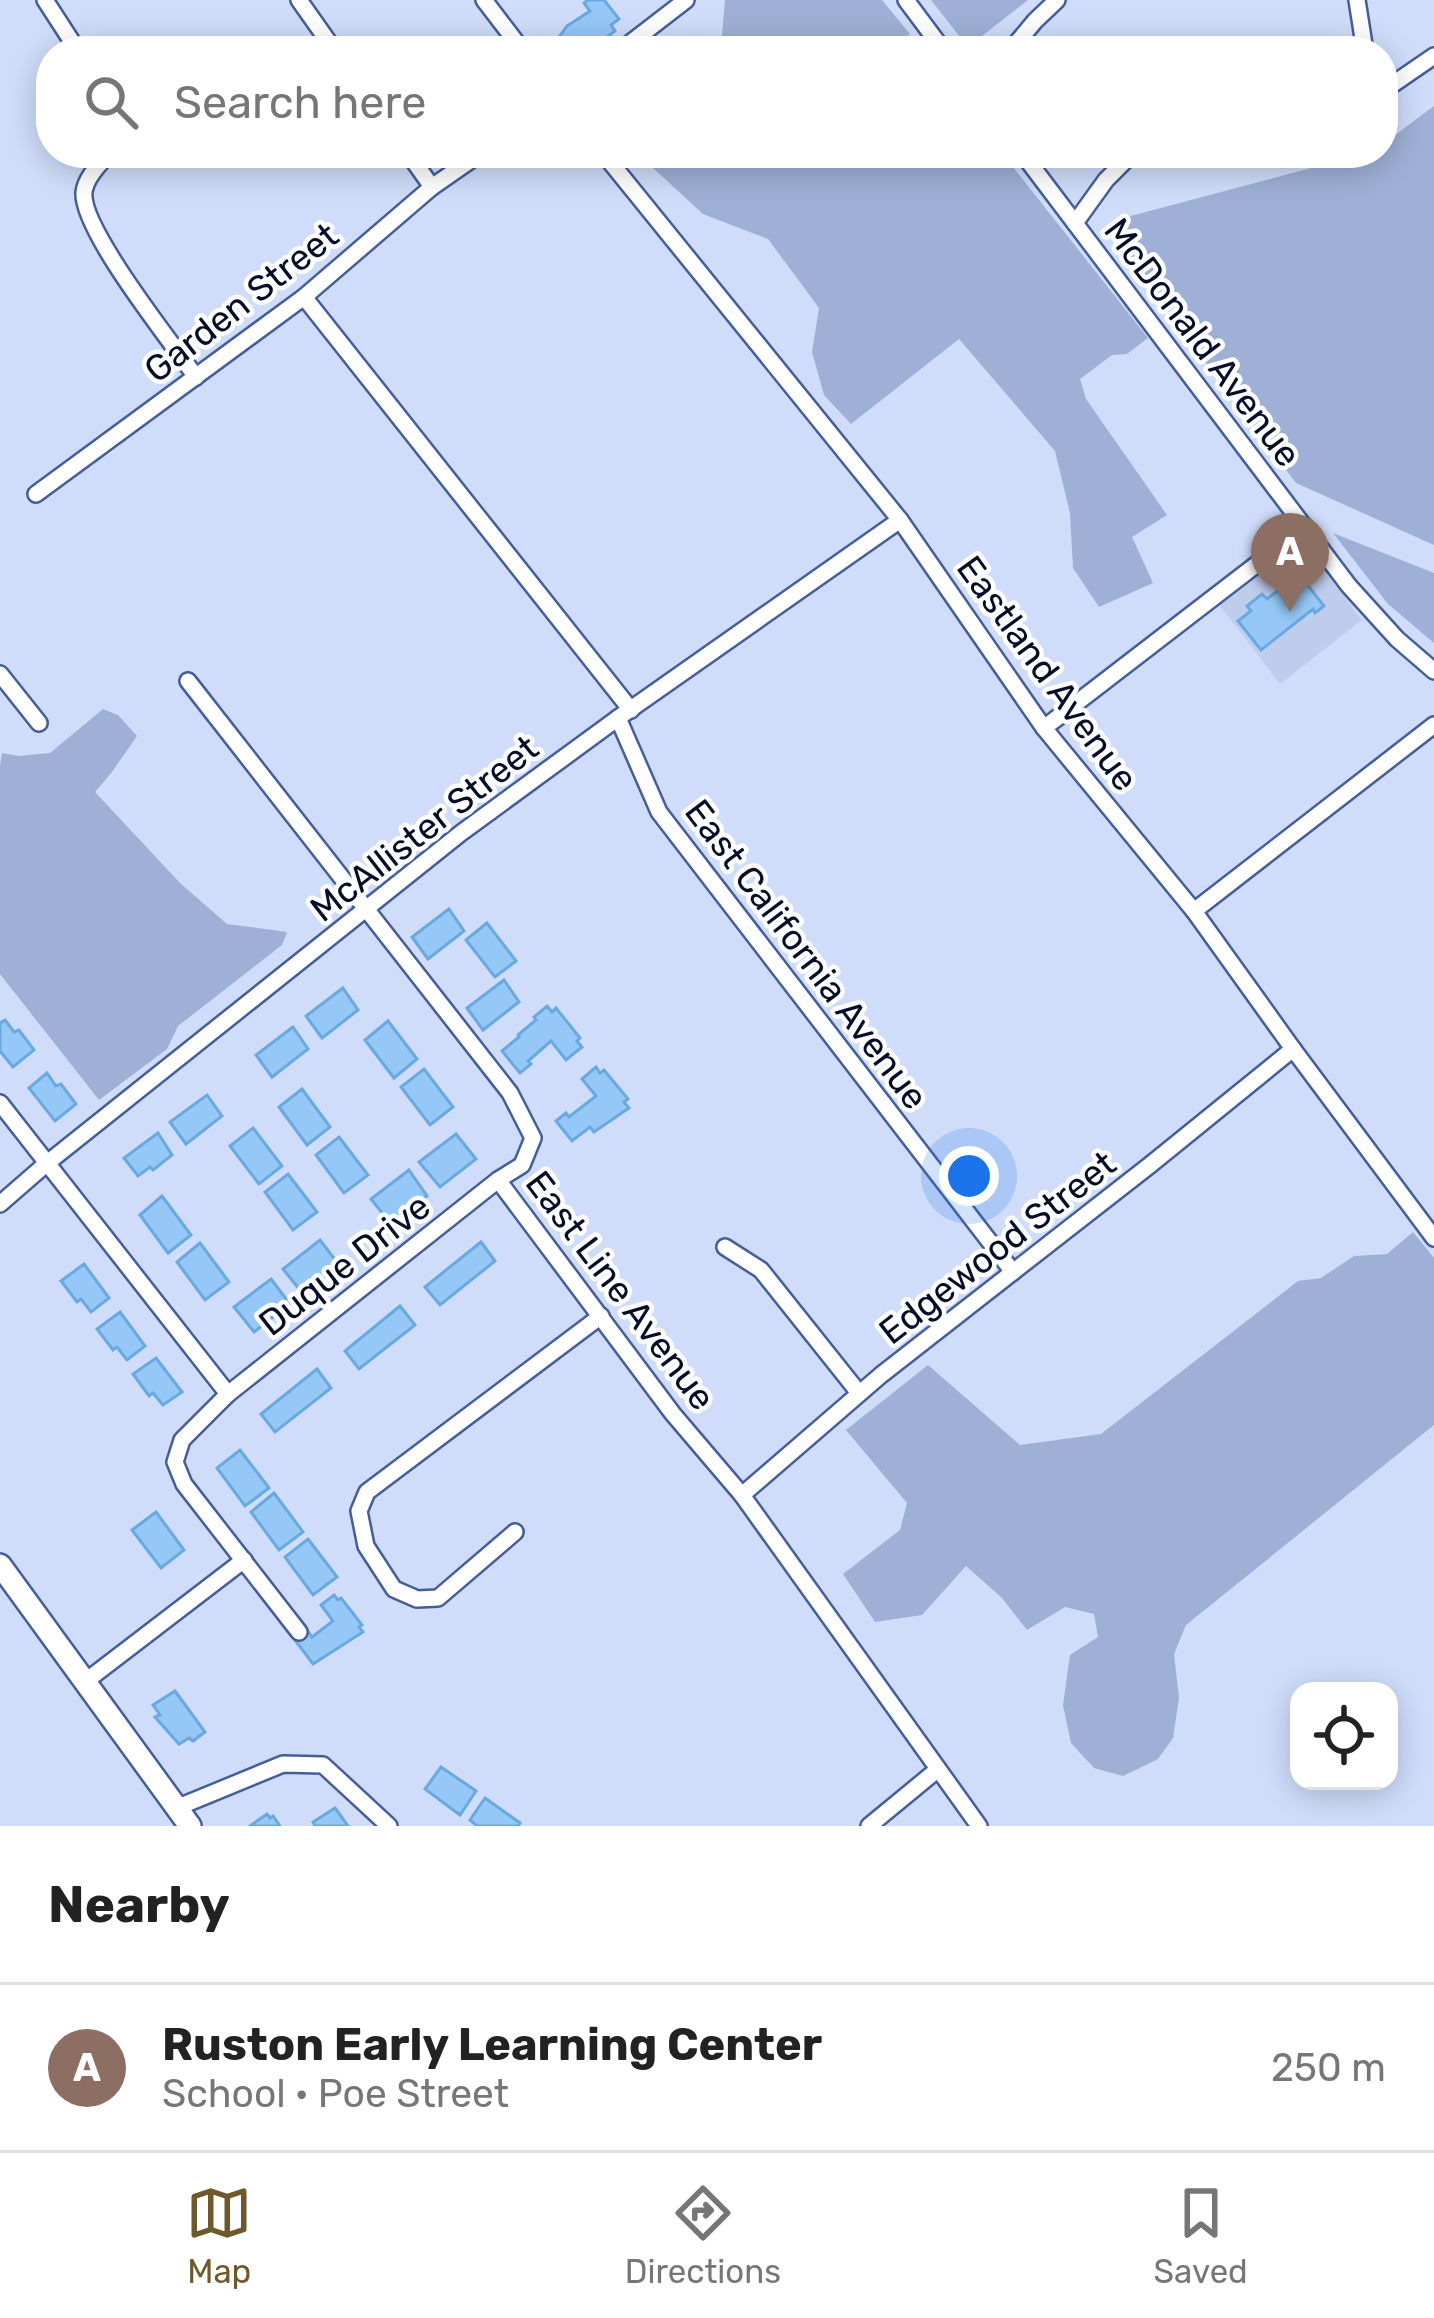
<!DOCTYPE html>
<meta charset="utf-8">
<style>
body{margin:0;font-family:Rubik,sans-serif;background:#f6f6f6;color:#222}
.controls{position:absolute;right:36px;bottom:36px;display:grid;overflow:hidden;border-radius:24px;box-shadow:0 6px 30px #0003}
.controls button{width:108px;height:108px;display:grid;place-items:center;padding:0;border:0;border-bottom:3px solid #e0e0e0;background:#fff;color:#222;font:60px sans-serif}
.you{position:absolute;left:969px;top:1176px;width:42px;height:42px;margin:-30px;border:9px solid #fff;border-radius:50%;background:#1a73e8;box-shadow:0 0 0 18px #1a73e833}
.badge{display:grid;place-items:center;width:78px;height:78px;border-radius:50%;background:#6f5929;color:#fff;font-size:39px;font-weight:700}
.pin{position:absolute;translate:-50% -99px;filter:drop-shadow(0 3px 6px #0008)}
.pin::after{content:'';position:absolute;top:63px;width:42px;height:36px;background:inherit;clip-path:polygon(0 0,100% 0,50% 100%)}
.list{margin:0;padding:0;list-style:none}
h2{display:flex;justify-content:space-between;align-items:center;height:156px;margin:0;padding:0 48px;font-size:51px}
h2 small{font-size:39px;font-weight:400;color:#767676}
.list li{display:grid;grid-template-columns:78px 1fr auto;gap:36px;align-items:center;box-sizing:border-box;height:168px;padding:0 48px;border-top:3px solid #e0e0e0}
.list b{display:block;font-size:45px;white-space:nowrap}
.list p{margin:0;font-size:39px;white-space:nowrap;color:#767676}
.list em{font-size:39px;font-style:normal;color:#767676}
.icon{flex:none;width:66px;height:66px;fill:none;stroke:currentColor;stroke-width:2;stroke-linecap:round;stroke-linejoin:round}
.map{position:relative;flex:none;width:1434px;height:1826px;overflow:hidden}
.search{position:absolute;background:#fff;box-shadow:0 6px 30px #0003;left:36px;right:36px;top:36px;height:132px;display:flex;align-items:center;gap:30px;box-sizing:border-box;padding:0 42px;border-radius:48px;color:#767676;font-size:45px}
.sheet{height:324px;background:#fff}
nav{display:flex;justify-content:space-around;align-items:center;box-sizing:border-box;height:168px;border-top:3px solid #e0e0e0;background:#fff;font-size:33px;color:#767676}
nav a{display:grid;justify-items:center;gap:6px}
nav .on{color:#6f5929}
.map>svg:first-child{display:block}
.built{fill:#becdec}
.green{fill:#9eb0d6}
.building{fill:#95c8f6;stroke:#68a9e1;stroke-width:3}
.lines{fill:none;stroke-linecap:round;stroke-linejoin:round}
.minor-casing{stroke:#445e9d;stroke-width:20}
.secondary-casing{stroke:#445e9d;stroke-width:26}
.minor{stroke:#fff;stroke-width:15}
.secondary{stroke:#fff;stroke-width:21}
.labels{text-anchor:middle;stroke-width:9;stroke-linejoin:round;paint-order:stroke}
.street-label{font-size:36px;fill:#060e27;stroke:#fefefe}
</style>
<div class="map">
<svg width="1434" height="1826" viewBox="0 0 1434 1826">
<rect width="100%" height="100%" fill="#cfddfa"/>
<polygon class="built" points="1301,543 1308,548 1362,620 1280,684 1218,603"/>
<g class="green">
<polygon points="725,0 882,0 910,34 889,51 725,51 721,46"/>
<polygon points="931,0 1028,0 968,47"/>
<polygon points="1434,106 1434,545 1296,483 1126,256 1112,227 1123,218 1368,153 1383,153 1383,144"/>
<polygon points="646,153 1002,153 1148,338 1127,354 1112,355 1080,379 1086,399 1167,515 1132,537 1153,583 1099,607 1073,568 1070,513 1055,451 959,339 851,424 824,395 812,352 819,308 768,239 703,214 652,167"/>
<polygon points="1333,533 1434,573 1434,643 1388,604"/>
<polygon points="103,709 118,715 137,736 112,772 95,792 180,883 227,924 287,932 282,945 178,1026 167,1049 99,1100 0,974 0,766 2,753 19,756 50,753"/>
<polygon points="1413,1232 1434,1258 1434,1425 1186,1625 1174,1654 1179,1698 1173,1738 1158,1759 1123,1776 1094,1768 1071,1743 1063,1705 1070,1655 1098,1637 1094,1614 1065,1607 1027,1630 1002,1598 966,1566 922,1615 875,1622 843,1574 900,1530 907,1503 846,1430 928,1365 1020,1445 1101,1434 1298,1281 1321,1278 1354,1256 1387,1254"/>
</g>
<g class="building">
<polygon points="588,0 604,0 619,19 611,25 615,31 599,43 594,38 577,51 565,51 557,40 567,26 590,11 584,3"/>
<polygon points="1299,574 1324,606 1315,613 1313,609 1261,650 1238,621 1251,611 1247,606 1262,594 1267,599"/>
<polygon points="449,909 464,931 428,959 412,937"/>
<polygon points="487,923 516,961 495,977 466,940"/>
<polygon points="504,980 519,1002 483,1030 467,1008"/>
<polygon points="343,988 358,1010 322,1038 306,1016"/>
<polygon points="547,1006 552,1012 556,1008 580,1038 577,1041 582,1047 566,1060 551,1041 528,1061 531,1064 520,1073 502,1051 519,1037 518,1035 536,1020 534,1017"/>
<polygon points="5,1020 14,1032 19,1030 34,1050 13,1067 0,1051 0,1023"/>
<polygon points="388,1021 417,1059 394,1078 365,1040"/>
<polygon points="293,1027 308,1049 272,1077 256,1055"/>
<polygon points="596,1067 600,1073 604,1070 628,1099 624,1102 629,1108 594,1132 590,1127 572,1141 556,1121 566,1113 569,1117 596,1096 582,1079"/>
<polygon points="424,1069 453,1107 430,1125 401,1087"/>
<polygon points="47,1073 56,1086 61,1084 76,1104 55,1121 29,1088"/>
<polygon points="302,1089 330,1127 307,1145 279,1107"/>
<polygon points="207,1095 222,1116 186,1144 170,1122"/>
<polygon points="253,1128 282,1166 259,1184 230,1146"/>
<polygon points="158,1133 172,1155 153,1170 150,1167 138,1176 124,1158"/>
<polygon points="456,1134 476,1159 440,1187 419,1162"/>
<polygon points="339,1137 368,1175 344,1193 316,1155"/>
<polygon points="409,1170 427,1196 391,1224 371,1199"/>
<polygon points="288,1174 317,1212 293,1230 265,1192"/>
<polygon points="162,1196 191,1235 168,1253 140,1215"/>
<polygon points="320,1240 339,1265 303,1294 283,1269"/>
<polygon points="481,1242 495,1261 440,1305 425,1287"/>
<polygon points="200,1243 229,1282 205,1300 177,1262"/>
<polygon points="84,1264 109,1298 91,1312 81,1299 77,1302 61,1281"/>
<polygon points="271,1279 290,1304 254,1332 234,1307"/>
<polygon points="400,1306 415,1325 359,1369 345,1351"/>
<polygon points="120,1312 145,1346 127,1360 117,1347 113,1350 97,1329"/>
<polygon points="156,1358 182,1392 163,1405 153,1393 149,1396 133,1374"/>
<polygon points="317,1369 331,1388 275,1432 261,1414"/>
<polygon points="240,1450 269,1488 245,1506 217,1468"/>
<polygon points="274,1493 303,1532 279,1550 251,1512"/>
<polygon points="156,1512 184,1550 161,1568 132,1530"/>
<polygon points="308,1539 337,1577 313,1595 285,1557"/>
<polygon points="334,1595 338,1600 341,1598 362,1625 359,1627 363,1632 313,1664 295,1640 307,1630 312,1637 333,1621 321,1605"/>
<polygon points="175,1691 205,1732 193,1741 189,1738 179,1744 155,1717 160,1715 153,1705"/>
<polygon points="441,1767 476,1791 460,1815 425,1789"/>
<polygon points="485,1798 520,1823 518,1826 477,1826 470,1820"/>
<polygon points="335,1808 348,1826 315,1826 313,1822"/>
<polygon points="267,1814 270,1818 273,1816 280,1826 250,1826"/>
</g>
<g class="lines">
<g class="minor-casing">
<g id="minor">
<polyline points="45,0 78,51"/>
<polyline points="299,0 335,51"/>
<polyline points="484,0 523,51"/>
<polyline points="906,0 944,51"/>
<polyline points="1357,0 1365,51"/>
<polyline points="620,51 686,0"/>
<polyline points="1010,51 1035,21 1057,0"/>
<polyline points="1383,91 1434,56"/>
<path d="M109 153C100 164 86 177 84 192 80 228 172 343 196 377"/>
<polyline points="408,153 432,187"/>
<polyline points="603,153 900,520 1044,728 1194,911 1293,1049 1434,1238"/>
<polyline points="1022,153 1349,586 1397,639 1434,671"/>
<polyline points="1075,223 1106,180 1133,153"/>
<polyline points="304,297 631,710"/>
<polyline points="36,494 304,297 432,187 481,153"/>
<polyline points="0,674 39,723"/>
<polyline points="188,681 510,1093 533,1138 522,1165 498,1180 228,1394 182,1440 175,1462 184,1484 299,1632"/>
<polyline points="618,718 659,812 1013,1272"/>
<polyline points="1044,728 1305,527"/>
<polyline points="1194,911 1434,725"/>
<polyline points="0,1103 228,1394"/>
<polyline points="498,1180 673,1414 742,1495 979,1826"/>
<polyline points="0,1204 46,1164 461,833 618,718 900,520"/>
<polyline points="725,1247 761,1270 859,1393"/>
<polyline points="742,1495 881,1375 1150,1165 1293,1049"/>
<polyline points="515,1532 438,1598 417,1599 394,1589 366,1546 359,1511 367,1492 601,1316"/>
<polyline points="86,1681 244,1560"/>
<polyline points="176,1808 283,1764 323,1765 389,1826"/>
<polyline points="869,1826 937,1770"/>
</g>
</g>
<g class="secondary-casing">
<polyline id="secondary" points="0,1565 190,1826"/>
</g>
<use href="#minor" class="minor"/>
<use href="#secondary" class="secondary"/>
</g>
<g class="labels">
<g class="street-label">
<text transform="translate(241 302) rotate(-38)" y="13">Garden Street</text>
<text transform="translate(1203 342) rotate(53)" y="13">McDonald Avenue</text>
<text transform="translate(1048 673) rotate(54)" y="13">Eastland Avenue</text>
<text transform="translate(424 828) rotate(-38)" y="13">McAllister Street</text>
<text transform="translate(807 954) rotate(53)" y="13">East California Avenue</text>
<text transform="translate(997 1247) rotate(-38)" y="13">Edgewood Street</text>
<text transform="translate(344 1264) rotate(-38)" y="13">Duque Drive</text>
<text transform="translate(621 1290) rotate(53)" y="13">East Line Avenue</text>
</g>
</g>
</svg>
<div class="controls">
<button><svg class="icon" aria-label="locate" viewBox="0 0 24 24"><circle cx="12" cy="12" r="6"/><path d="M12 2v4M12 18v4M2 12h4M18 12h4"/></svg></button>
</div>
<div class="you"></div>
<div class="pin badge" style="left:1290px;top:612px;background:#8d6e63">A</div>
<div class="search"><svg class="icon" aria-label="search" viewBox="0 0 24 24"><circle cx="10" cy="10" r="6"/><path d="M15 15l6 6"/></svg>Search here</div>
</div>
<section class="sheet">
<h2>Nearby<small></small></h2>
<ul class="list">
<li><span class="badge" style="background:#8d6e63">A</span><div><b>Ruston Early Learning Center</b><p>School · Poe Street</p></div><em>250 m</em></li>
</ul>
</section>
<nav>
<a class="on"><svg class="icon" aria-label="map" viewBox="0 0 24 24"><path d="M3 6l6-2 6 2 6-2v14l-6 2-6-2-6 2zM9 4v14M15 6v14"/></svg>Map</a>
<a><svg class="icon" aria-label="directions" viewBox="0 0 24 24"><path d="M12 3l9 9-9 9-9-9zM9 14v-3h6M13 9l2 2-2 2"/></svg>Directions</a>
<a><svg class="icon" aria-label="saved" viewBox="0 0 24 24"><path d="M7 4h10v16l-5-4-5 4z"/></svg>Saved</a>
</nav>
